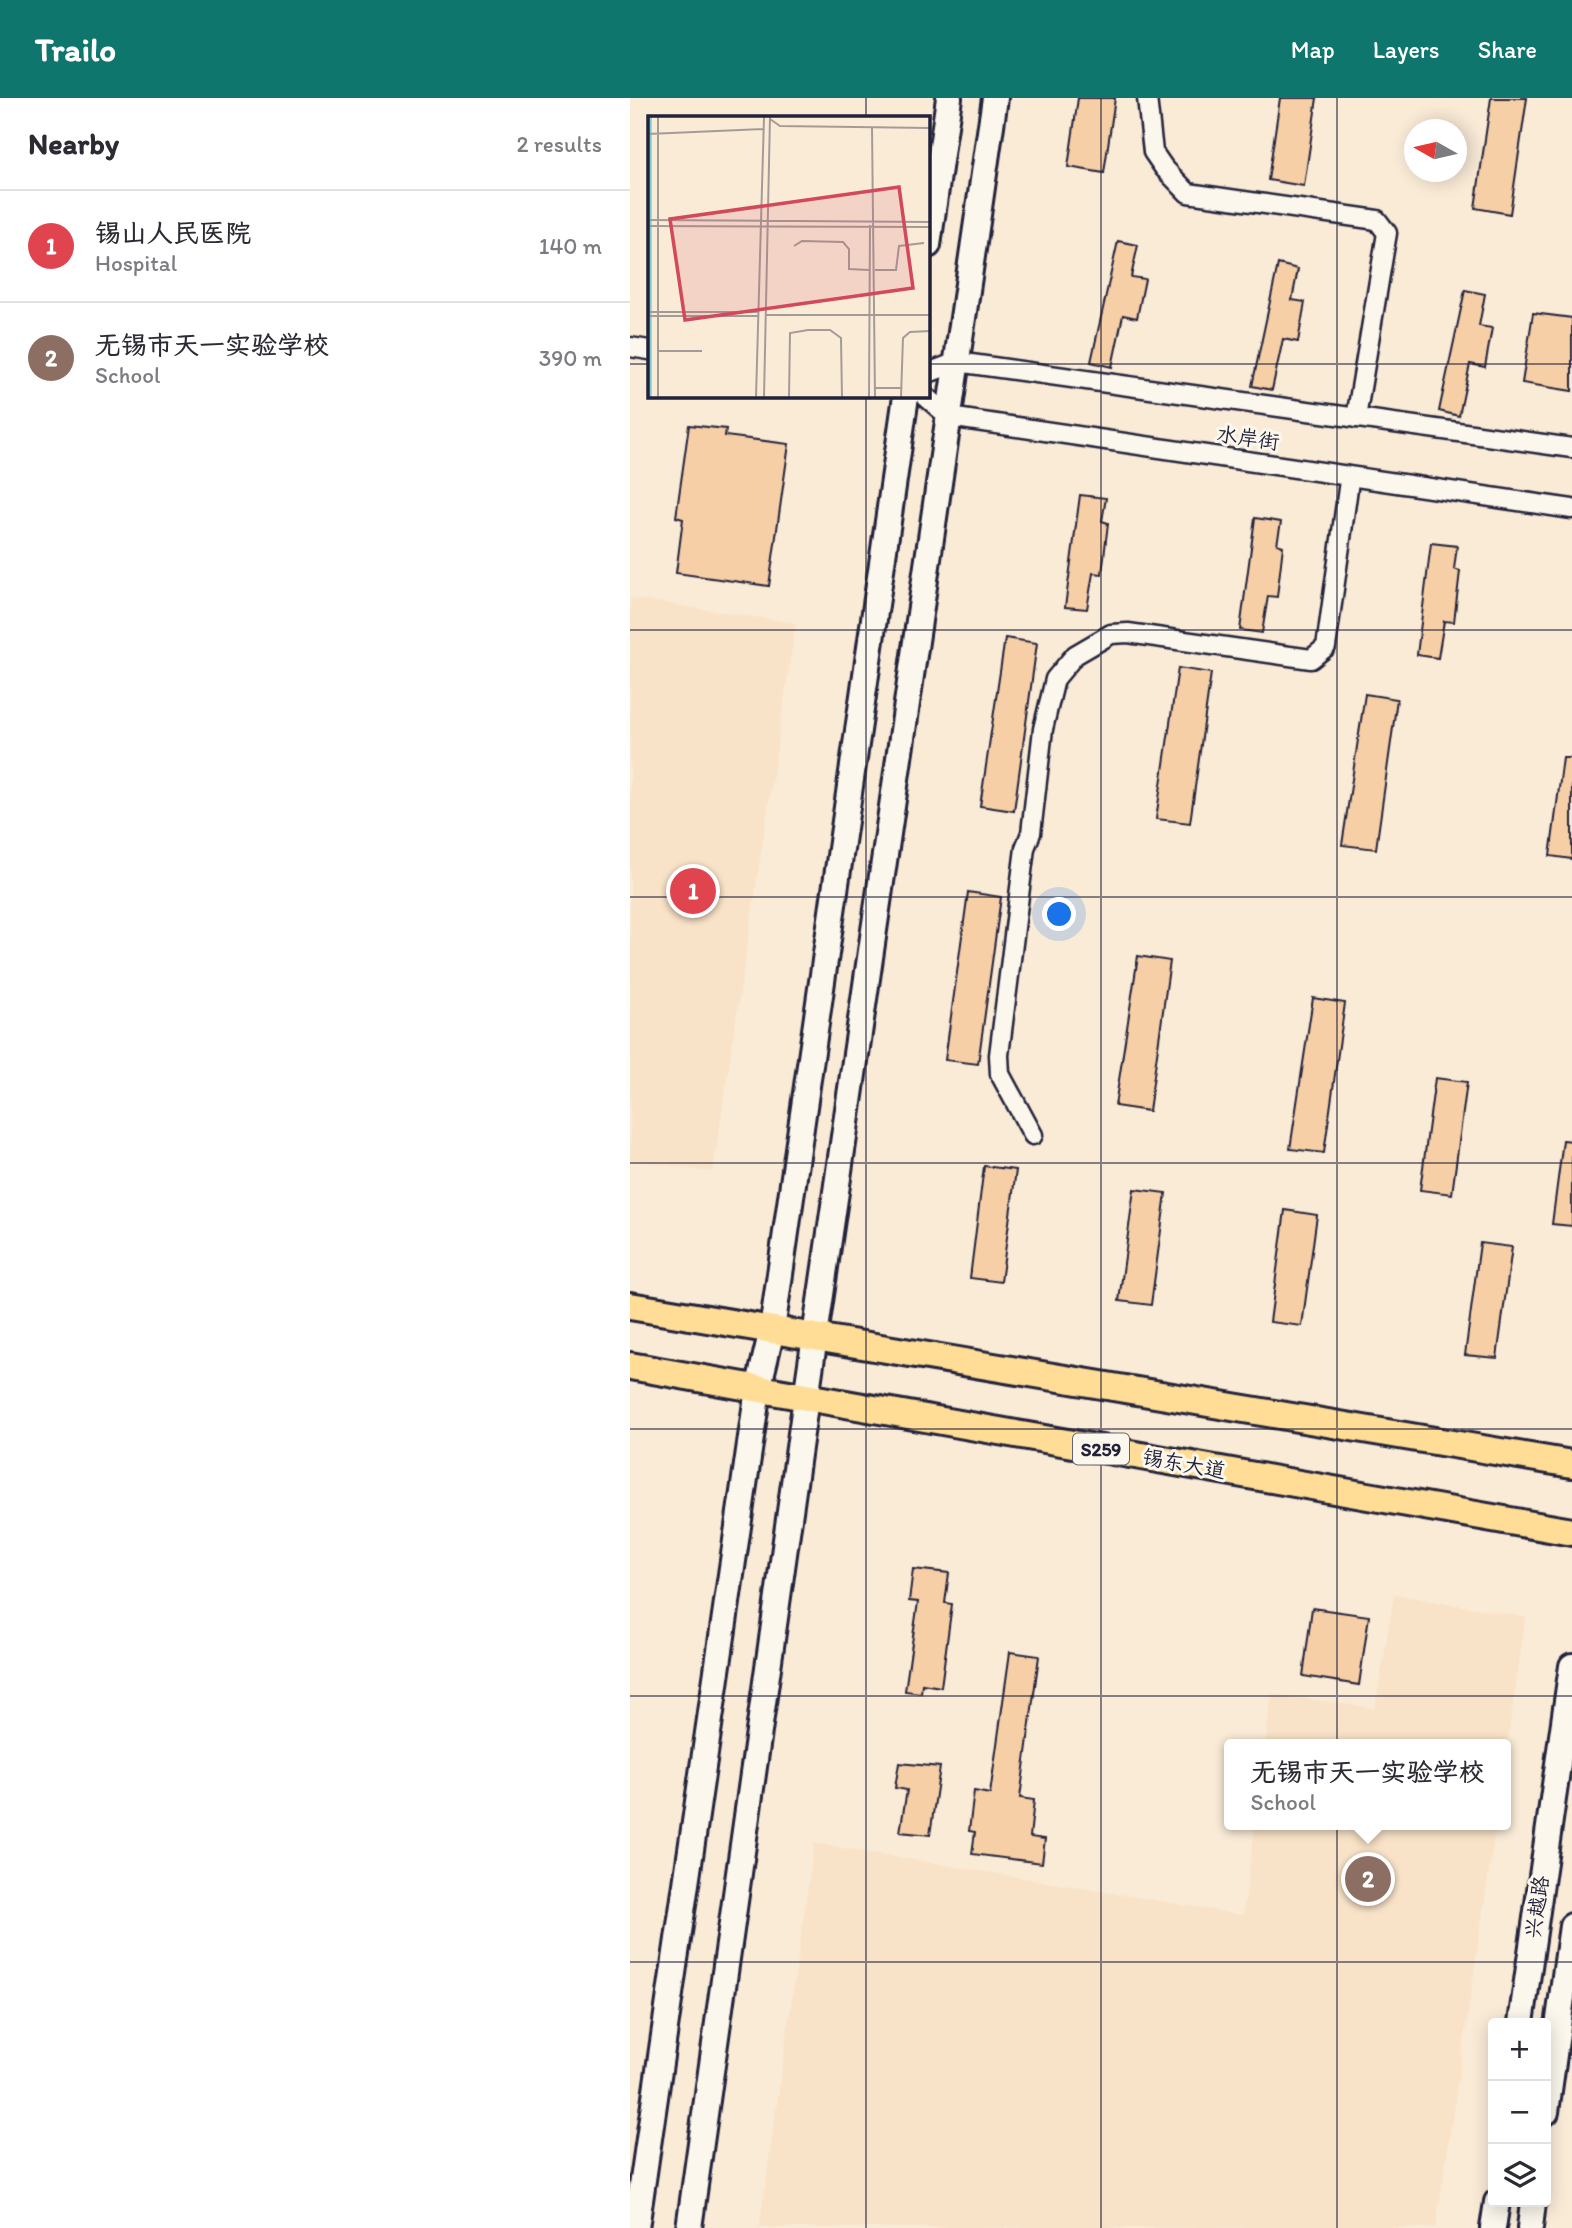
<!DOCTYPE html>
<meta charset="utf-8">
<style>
body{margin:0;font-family:Itim,"LXGW WenKai TC",sans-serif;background:#f7f7f7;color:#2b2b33}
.controls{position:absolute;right:21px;bottom:21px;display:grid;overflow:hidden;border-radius:7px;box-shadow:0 4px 18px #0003}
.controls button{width:63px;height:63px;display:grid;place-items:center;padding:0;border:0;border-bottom:2px solid #e1e1e2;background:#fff;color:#2b2b33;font:35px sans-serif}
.compass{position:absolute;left:774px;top:21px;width:63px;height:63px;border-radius:50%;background:#fff;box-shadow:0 4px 18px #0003;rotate:278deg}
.you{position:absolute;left:430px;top:817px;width:24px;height:24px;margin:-18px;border:5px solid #fff;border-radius:50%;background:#1a73e8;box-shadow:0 0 0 10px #1a73e833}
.badge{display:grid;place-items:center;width:46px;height:46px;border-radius:50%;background:#0f766e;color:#fff;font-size:23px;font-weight:700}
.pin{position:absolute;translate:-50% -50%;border:4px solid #fff;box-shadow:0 2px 7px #0006}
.popup{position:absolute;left:594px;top:1641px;width:287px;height:91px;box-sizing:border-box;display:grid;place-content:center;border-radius:7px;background:#fff;filter:drop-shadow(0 2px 5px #0005);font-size:23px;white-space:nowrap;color:#7c7c81}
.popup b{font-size:26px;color:#2b2b33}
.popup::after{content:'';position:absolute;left:50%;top:100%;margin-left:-14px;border:14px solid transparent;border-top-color:#fff}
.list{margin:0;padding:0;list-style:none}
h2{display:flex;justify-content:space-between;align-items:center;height:91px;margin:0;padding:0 28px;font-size:30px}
h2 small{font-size:23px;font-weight:400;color:#7c7c81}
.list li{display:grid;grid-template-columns:46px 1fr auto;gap:21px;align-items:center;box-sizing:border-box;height:112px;padding:0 28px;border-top:2px solid #e1e1e2}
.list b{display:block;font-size:26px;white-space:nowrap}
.list p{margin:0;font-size:23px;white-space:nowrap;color:#7c7c81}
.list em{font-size:23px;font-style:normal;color:#7c7c81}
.icon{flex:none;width:38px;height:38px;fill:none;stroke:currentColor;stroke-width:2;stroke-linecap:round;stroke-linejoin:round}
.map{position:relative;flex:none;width:942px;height:2130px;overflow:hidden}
header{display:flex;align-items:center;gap:42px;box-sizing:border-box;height:98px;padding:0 35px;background:#0f766e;color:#fff}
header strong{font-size:33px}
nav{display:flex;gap:38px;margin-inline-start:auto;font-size:24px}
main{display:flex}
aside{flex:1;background:#fff}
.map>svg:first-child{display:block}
.built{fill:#f9e3c8}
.building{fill:#f7cfa6;stroke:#22223b;stroke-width:2}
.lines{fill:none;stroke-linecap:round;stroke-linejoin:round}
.street-casing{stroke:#22223b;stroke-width:23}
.secondary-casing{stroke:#22223b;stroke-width:30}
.primary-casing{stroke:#22223b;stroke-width:32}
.street{stroke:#fbf7ec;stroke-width:18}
.secondary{stroke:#fbf7ec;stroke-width:24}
.primary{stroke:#ffdd96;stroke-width:26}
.grid{fill:none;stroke:#22223b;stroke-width:2;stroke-opacity:0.55}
.labels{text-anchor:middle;stroke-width:6;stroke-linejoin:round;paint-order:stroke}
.shield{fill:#fbf7ec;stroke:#636270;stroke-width:2}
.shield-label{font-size:19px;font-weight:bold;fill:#22223b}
.street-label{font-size:21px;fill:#22223b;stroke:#fbf7ec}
.inset-river{fill:none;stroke:#7eced8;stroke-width:3.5}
.inset-road{fill:none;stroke:#a49b99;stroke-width:2}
.view{fill:#d1495b;fill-opacity:0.15;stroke:#d1495b;stroke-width:3.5}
.inset-edge{fill:none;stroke:#22223b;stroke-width:3.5}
</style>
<header>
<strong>Trailo</strong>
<nav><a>Map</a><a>Layers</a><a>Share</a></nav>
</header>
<main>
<aside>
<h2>Nearby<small>2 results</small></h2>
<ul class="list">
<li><span class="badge" style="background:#e0444e">1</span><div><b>锡山人民医院</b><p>Hospital</p></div><em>140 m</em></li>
<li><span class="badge" style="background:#8d6e63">2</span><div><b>无锡市天一实验学校</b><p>School</p></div><em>390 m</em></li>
</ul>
</aside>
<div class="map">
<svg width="942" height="2130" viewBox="0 0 942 2130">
<rect width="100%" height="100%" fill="#faebd7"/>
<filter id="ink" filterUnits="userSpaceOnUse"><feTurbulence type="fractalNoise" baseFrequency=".0143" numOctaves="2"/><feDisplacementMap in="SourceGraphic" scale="14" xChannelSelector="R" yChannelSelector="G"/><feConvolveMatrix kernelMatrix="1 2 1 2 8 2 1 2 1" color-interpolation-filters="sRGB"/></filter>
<g filter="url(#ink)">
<g class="built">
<polygon points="0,500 166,525 83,1074 0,1062"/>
<polygon points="764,1496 896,1519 876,1655 876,1646 635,1646 642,1596 745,1610"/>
<polygon points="625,1727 866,1727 806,2130 129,2130 184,1745 613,1817"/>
</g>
<g class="building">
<polygon points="448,0 485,0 474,75 438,69"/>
<polygon points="650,0 687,0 674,88 638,82"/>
<polygon points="861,0 897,0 880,116 845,110"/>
<polygon points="488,143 508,147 501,179 515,181 507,220 493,217 482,269 461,264"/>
<polygon points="648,166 668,171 662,202 675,204 668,244 653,241 642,292 622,288"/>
<polygon points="835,192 855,196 849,228 862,230 855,269 840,266 829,318 809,313"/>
<polygon points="903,215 942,220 942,293 892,285"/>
<polygon points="59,327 96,331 95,338 159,346 139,488 46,475 53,421 46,419"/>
<polygon points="450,397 476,400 472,423 478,425 472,476 463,475 457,511 435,509"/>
<polygon points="625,420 651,424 647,446 653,448 647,499 638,498 632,535 610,532"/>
<polygon points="801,445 827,448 824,471 830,473 824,524 814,523 808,560 787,557"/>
<polygon points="375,540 407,545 384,713 350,708"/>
<polygon points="548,570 581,575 560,725 526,721"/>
<polygon points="735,596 767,601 746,751 712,747"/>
<polygon points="933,660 942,660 942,761 920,758"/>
<polygon points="338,794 371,799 348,966 315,962"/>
<polygon points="508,858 540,863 519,1013 485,1008"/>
<polygon points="683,900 715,905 694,1055 660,1051"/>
<polygon points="805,980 837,984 822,1096 790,1092"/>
<polygon points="933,1042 942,1043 942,1128 922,1126"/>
<polygon points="354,1068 386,1072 371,1184 340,1180"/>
<polygon points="504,1091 536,1095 521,1207 489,1203"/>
<polygon points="655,1112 687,1117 672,1228 640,1224"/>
<polygon points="850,1145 882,1149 867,1260 835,1257"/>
<polygon points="283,1471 319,1475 315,1505 322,1506 311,1589 292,1586 291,1595 275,1593 288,1504 279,1503"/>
<polygon points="682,1510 739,1518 729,1587 673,1578"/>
<polygon points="380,1554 409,1558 390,1700 404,1702 400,1739 415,1741 412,1765 342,1756 345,1734 339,1733 344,1693 360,1696"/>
<polygon points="269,1665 310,1669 300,1737 270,1734 277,1692 265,1690"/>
</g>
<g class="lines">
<g class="street-casing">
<g id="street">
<polyline points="517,0 523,54 534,70 558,95 747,122 757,135 726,320"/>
<polyline points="0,249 19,252"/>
<polyline points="298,275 327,264 942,350"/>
<polyline points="295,298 319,319 942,411"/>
<polyline points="403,1037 370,976 369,957 395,750 401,735 413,631 425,581 445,557 481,536 498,535 681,561 696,549 719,383 717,378"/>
</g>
</g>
<g class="secondary-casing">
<g id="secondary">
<polyline points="298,147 319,0"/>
<polyline points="891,1925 942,1568"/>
<polyline points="916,2014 942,1828"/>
<polyline points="6,2130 128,1291 142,1232 276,298"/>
<polyline points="59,2130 176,1300 365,0"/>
<polyline points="863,2130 867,2104"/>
<polyline points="900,2130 903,2104"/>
</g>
</g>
<g class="primary-casing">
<g id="primary">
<polyline points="0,1208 942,1366"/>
<polyline points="0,1268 942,1434"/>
</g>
</g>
<use href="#street" class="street"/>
<use href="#secondary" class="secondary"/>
<use href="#primary" class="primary"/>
</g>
</g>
<path class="grid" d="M236 0V19M471 0V2130M707 0V2130M0 266H19M298 266H942M236 298V2130M0 532H942M0 799H942M0 1065H942M0 1331H942M0 1598H942M0 1864H942"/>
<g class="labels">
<rect class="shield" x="443" y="1335.5" width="56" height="31" rx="5"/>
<g class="shield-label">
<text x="471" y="1358">S259</text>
</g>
<g class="street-label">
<text transform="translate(618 340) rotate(8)" y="7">水岸街</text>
<text transform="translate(554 1366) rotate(10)" y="7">锡东大道</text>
<text transform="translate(907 1809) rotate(-82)" y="7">兴越路</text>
</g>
</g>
<g transform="translate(18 18)">
<rect width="282" height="282" fill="#faebd7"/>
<path class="inset-river" d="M2 281V1"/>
<path class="inset-road" d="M10 1V281M122 3 132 10 282 12M224 11 227 281M0 18 115 13M0 104 282 106M0 110 282 111M146 130 154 125 195 126 201 133V153L221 154M227 154H248L251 130 276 127M0 196H110M118 199H282M0 200H110M10 235H54M227 272H253M108 281 116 1M116 281 122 1M141 281 142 217 160 214H182L193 222 194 281M221 281 222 109M253 281 255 222 262 216 282 215"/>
<path class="view" d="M251 71 265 172 37 204 22 103Z"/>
<rect width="282" height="282" class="inset-edge"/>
</g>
</svg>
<div class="controls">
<button>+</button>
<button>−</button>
<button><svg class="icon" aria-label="layers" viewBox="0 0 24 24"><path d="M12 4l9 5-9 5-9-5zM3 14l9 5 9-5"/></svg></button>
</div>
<svg class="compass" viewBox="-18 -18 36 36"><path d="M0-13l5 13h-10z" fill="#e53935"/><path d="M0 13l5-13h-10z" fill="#7c7c81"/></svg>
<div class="you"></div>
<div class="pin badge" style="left:63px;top:793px;background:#e0444e">1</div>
<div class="pin badge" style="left:738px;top:1781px;background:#8d6e63">2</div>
<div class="popup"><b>无锡市天一实验学校</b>School</div>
</div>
</main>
